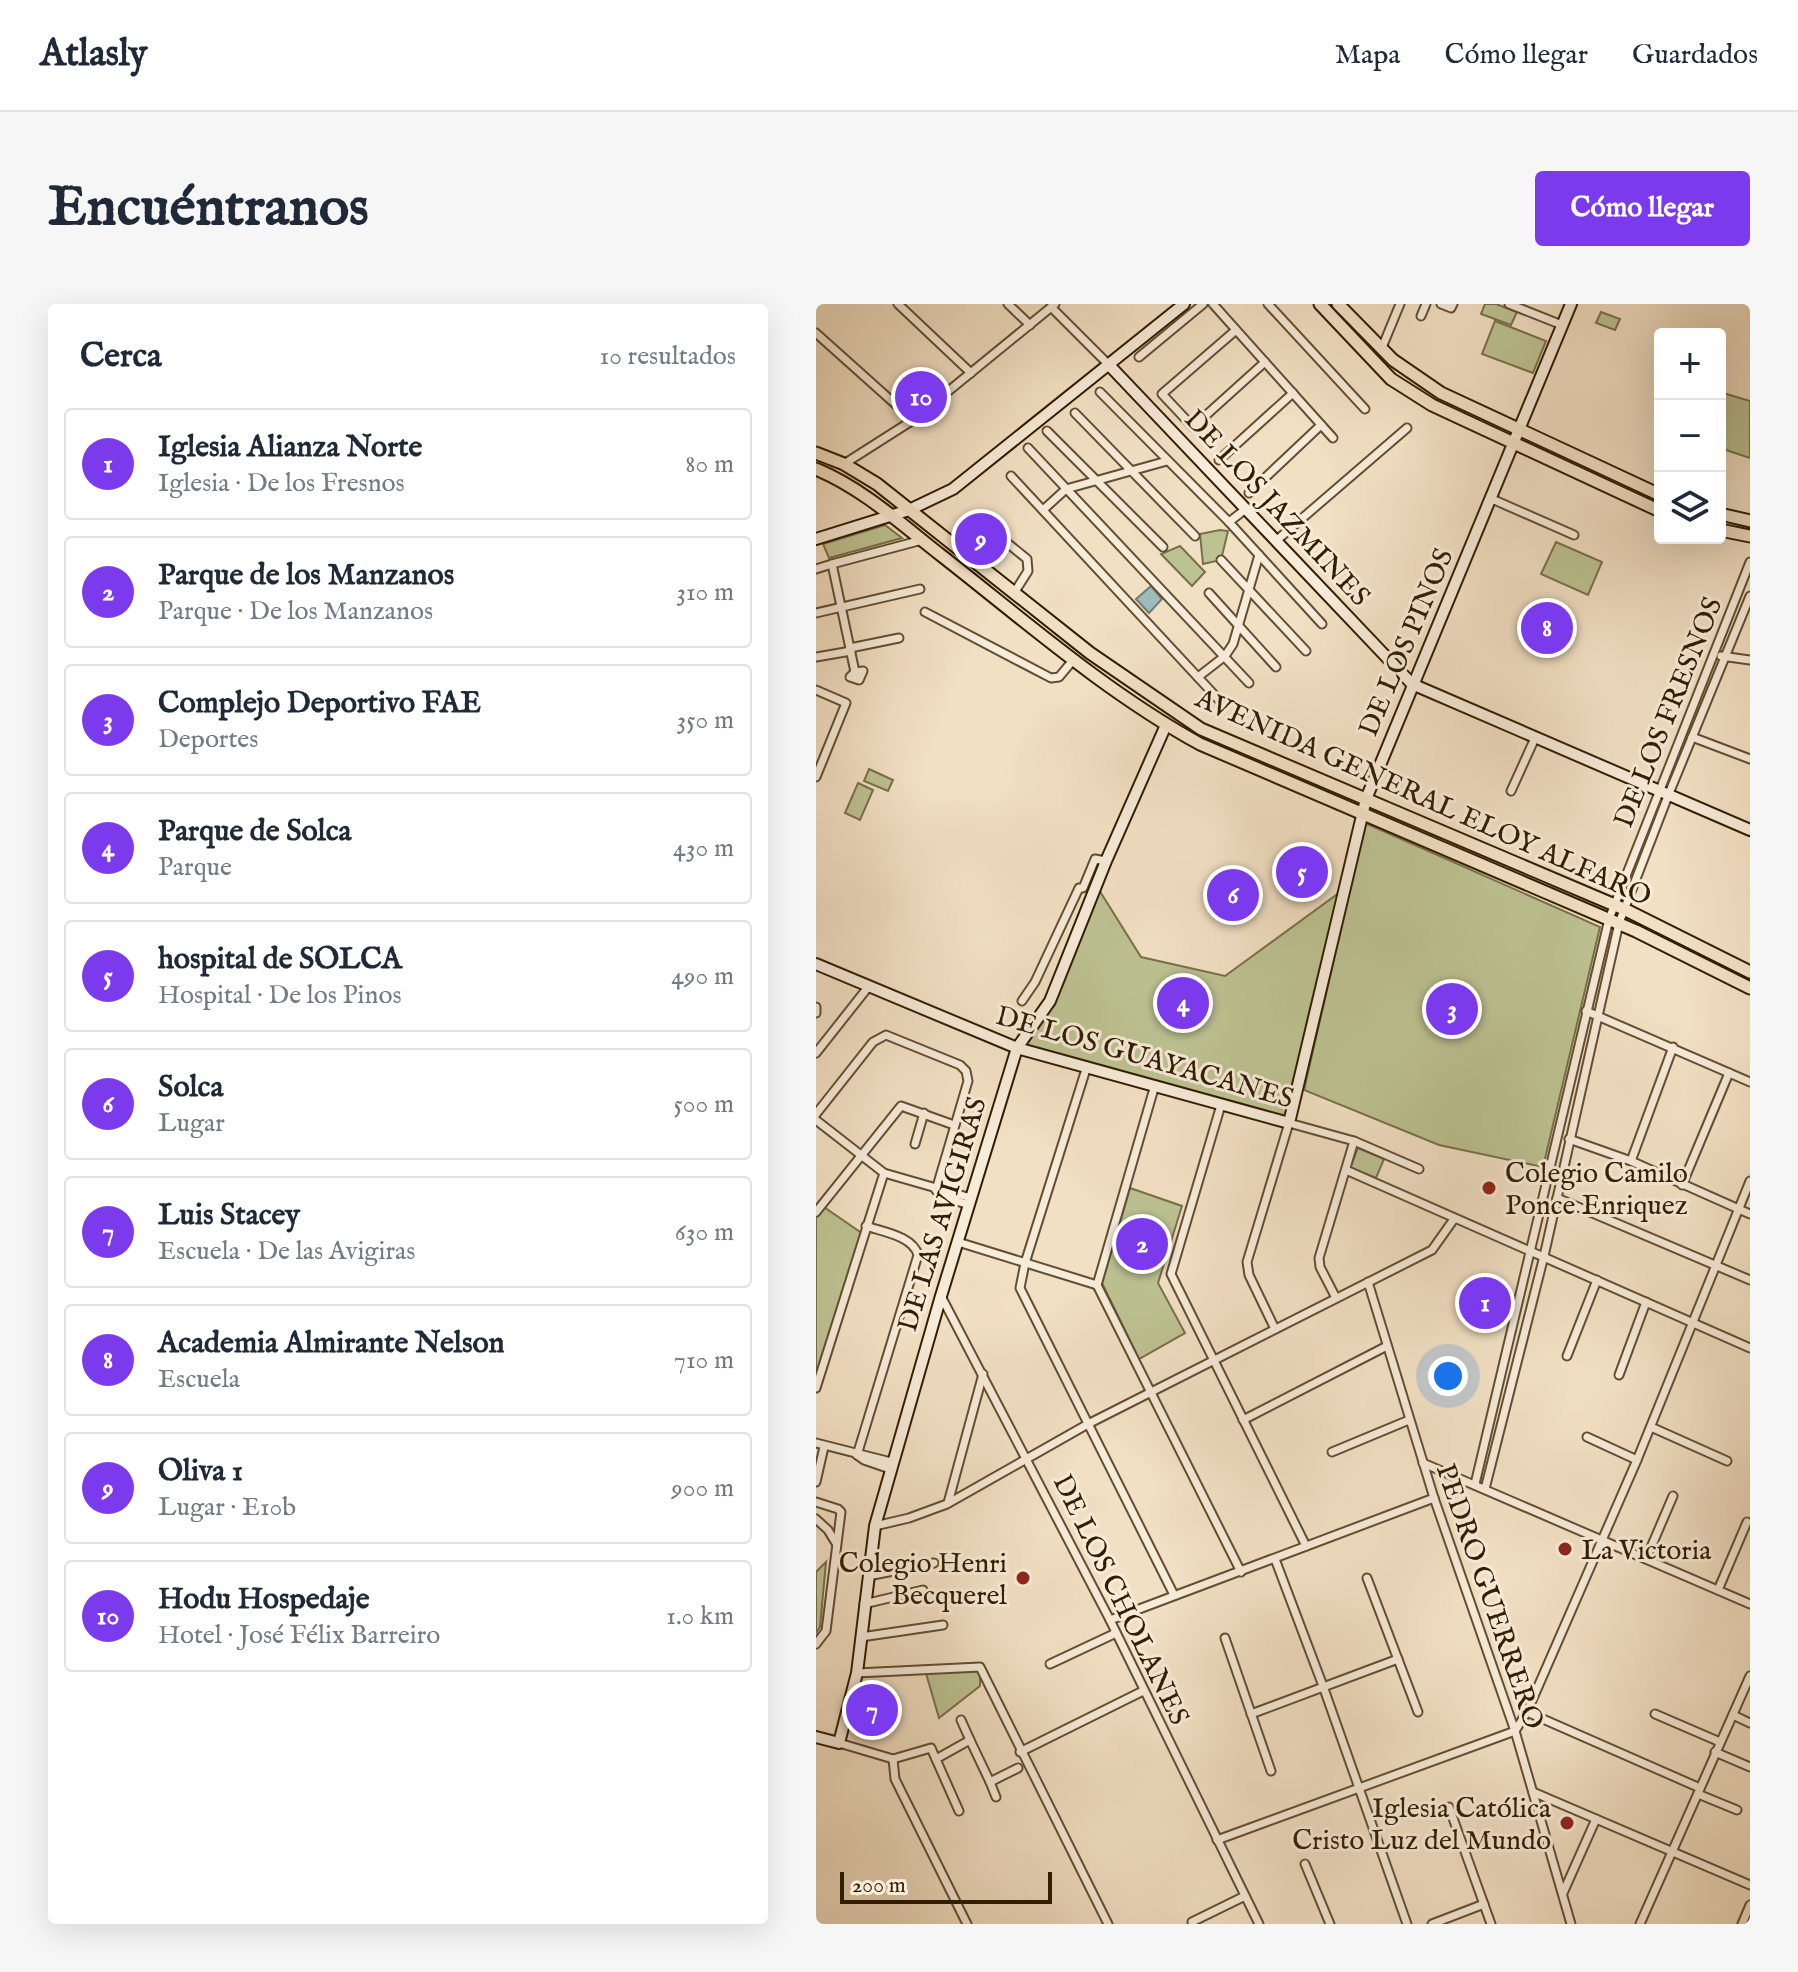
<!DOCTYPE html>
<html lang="es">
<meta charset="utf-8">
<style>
body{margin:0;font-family:"IM FELL English",serif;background:#f6f6f7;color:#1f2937}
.controls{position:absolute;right:24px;top:24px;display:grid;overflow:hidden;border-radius:8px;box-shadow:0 8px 32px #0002}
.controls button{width:72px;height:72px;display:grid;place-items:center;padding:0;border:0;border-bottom:2px solid #e0e1e3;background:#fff;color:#1f2937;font:40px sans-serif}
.scale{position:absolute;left:24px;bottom:20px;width:212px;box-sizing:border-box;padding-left:8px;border:4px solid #321d00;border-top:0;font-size:22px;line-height:28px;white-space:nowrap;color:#321d00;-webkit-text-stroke:6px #f7ebd9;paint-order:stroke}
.you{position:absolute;left:632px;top:1072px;width:28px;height:28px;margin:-20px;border:6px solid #fff;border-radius:50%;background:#1a73e8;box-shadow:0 0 0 12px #1a73e833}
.badge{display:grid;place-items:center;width:52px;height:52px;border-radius:50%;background:#7c3aed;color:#fff;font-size:26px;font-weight:700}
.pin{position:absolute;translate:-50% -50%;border:4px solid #fff;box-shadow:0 2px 8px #0006}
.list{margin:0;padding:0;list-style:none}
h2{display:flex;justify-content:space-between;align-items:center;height:104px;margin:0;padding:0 32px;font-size:34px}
h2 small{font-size:26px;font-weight:400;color:#747a83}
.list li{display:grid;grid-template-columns:52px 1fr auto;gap:24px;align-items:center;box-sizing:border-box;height:112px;margin:0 16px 16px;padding:0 16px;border:2px solid #e0e1e3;border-radius:8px}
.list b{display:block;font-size:30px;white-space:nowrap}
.list p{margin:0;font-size:26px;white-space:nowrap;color:#747a83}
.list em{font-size:26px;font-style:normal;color:#747a83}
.icon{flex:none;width:44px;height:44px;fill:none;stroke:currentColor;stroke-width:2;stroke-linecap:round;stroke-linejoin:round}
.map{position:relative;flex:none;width:934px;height:1620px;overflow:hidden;border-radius:8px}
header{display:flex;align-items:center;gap:48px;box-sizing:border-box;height:112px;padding:0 40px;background:#fff;border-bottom:2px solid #e0e1e3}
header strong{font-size:38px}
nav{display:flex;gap:44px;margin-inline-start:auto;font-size:28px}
.intro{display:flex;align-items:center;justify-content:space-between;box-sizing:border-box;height:192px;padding:0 48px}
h1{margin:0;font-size:56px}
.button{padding:20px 36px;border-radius:8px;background:#7c3aed;color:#fff;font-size:28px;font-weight:700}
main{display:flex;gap:48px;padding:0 48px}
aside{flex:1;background:#fff;border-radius:8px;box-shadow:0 8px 32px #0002}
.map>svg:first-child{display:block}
.green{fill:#bdc292;stroke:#787049;stroke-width:2}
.water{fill:#9dbbbc;stroke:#727c71;stroke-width:2}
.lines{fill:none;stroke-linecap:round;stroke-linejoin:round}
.street-casing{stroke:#624e31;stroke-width:11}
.secondary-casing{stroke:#321d00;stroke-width:14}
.primary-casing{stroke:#321d00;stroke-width:15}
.street{stroke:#f7ebd9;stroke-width:7}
.secondary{stroke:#f7ebd9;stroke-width:10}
.primary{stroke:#f2e0c4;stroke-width:11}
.poi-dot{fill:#8f2418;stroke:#f7ebd9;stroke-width:3}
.labels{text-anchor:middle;stroke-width:6;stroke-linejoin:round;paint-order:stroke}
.street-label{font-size:28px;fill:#321d00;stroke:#f7ebd9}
.poi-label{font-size:28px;fill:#321d00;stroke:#f7ebd9;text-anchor:start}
</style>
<header>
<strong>Atlasly</strong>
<nav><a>Mapa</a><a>Cómo llegar</a><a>Guardados</a></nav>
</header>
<div class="intro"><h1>Encuéntranos</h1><a class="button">Cómo llegar</a></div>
<main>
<aside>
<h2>Cerca<small>10 resultados</small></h2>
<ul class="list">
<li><span class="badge">1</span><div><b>Iglesia Alianza Norte</b><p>Iglesia · De los Fresnos</p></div><em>80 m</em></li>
<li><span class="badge">2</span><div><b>Parque de los Manzanos</b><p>Parque · De los Manzanos</p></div><em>310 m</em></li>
<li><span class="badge">3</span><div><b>Complejo Deportivo FAE</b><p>Deportes</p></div><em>350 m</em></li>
<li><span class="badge">4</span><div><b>Parque de Solca</b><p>Parque</p></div><em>430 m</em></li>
<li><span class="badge">5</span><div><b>hospital de SOLCA</b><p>Hospital · De los Pinos</p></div><em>490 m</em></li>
<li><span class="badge">6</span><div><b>Solca</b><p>Lugar</p></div><em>500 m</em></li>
<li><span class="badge">7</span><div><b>Luis Stacey</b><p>Escuela · De las Avigiras</p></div><em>630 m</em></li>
<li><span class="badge">8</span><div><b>Academia Almirante Nelson</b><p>Escuela</p></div><em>710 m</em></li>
<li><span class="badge">9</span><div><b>Oliva 1</b><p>Lugar · E10b</p></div><em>900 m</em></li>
<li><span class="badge">10</span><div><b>Hodu Hospedaje</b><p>Hotel · José Félix Barreiro</p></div><em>1.0 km</em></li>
</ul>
</aside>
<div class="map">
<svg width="934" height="1620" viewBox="0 0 934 1620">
<rect width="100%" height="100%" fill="#f2e0c4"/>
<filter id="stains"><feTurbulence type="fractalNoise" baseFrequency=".0025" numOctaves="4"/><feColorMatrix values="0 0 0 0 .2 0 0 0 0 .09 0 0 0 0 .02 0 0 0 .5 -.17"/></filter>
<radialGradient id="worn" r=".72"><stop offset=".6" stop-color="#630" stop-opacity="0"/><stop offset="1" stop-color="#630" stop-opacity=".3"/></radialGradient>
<g class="green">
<polygon points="669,0 680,0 701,8 695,21 665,10"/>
<polygon points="785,8 804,15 799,26 780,19"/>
<polygon points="679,17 730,37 717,69 666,50"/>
<polygon points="904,88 934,97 934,154 904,144"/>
<polygon points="69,221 86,234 13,254 7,240"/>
<polygon points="404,226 412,227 405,256 387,260 384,230"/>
<polygon points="740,238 786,258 772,291 725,270"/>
<polygon points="364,242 389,268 376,282 345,250"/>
<polygon points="53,465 77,476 72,487 48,477"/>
<polygon points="42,479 57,486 44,516 29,509"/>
<polygon points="549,519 784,623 727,863 623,841 488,786"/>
<polygon points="280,581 325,653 409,672 527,586 473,819 201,744 234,697"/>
<polygon points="542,844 568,855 560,874 534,864"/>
<polygon points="314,884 366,902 342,979 369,1029 323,1055 286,979"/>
<polygon points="5,901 47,930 3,1073 0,1071 0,908"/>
<polygon points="10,1258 4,1323 0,1329 0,1268"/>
<polygon points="164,1363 164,1382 123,1414 109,1366"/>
</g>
<polygon class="water" points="335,282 346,295 333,309 320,295"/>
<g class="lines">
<g class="street-casing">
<g id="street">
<polyline points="82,0 155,69"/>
<polyline points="192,0 214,21"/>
<polyline points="397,0 517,134"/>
<polyline points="452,0 549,105"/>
<polyline points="625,0 635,4 637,0"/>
<polyline points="693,0 746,21"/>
<polyline points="235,3 293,61"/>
<polyline points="605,12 610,0"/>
<polyline points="420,26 346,90 377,123 449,58"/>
<polyline points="0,29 97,116"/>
<polyline points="565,46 584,0"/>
<polyline points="323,53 387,0"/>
<polyline points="284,88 413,218 506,320"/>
<polyline points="259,109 379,232"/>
<polyline points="231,127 347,243"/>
<polyline points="212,144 433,379"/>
<polyline points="403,156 477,89"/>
<polyline points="28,160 97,116 239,0"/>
<polyline points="195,172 404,397"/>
<polyline points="433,189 505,121"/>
<polyline points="676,195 758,231"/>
<polyline points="227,206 250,185 351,157"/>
<polyline points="163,216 211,255 212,267 198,289"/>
<polyline points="413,218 431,204"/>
<polyline points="461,236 591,124"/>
<polyline points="405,256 490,347"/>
<polyline points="0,265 16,260"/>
<polyline points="393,289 460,363"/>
<polyline points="109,308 235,374 243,373 258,355"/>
<polyline points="0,309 104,285"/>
<polyline points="34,344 83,334"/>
<polyline points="905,352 934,356"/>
<polyline points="0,353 35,347"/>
<polyline points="39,368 47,367 43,376 34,373 39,368 16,260 106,236"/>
<polyline points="382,373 409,352 417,340 443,251"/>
<polyline points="0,386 30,399 0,473"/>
<polyline points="876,433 934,455"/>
<polyline points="695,487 719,434"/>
<polyline points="206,697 219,678 263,584 267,584 279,555 290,557"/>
<polyline points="0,703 0,709"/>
<polyline points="770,707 934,778"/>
<polyline points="0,749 53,682"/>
<polyline points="271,762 209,959 204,984 358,1291"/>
<polyline points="339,781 281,981 425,1268"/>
<polyline points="405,801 355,970 490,1242"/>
<polyline points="0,810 57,738 70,731 144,761 150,767 152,777 120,886"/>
<polyline points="0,816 68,869 155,894"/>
<polyline points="753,835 815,857 934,910"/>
<polyline points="99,840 108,809"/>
<polyline points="815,857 857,743"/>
<polyline points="530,866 934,1044"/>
<polyline points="866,881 913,769"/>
<polyline points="120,886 126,892 153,901"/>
<polyline points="741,894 934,976"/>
<polyline points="0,908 85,802 138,821"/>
<polyline points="142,938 281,981"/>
<polyline points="552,978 618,1194 699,1427 755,1620"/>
<polyline points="125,992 294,1316 443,1620"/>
<polyline points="520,994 504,963 503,954 538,837"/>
<polyline points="459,1025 433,971 431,958 473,819 538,837 603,865"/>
<polyline points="751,1052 781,976"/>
<polyline points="803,1071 830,998"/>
<polyline points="0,1084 68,869"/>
<polyline points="427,1116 571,1042"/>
<polyline points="835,1123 911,1157"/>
<polyline points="771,1133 821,1156"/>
<polyline points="0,1139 75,1158"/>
<polyline points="516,1148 593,1116"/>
<path d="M41 1151 102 951C97 932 67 928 50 922"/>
<polyline points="41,1151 48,1156 74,1165"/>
<polyline points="607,1159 934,1300"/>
<polyline points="0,1178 8,1143"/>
<polyline points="659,1180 793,615 934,258"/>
<polyline points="669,1185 728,952 803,619 852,492 934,292"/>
<polyline points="0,1198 22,1205 25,1208 10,1327 0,1340"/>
<polyline points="132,1199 167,1070"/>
<polyline points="0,1215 12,1226 20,1239"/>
<polyline points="59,1222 93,1214 131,1200 272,1120 616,946 638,915"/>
<polyline points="459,1255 507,1382 591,1620"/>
<polyline points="830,1255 857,1192"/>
<polyline points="52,1272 118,1259"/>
<polyline points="551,1274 602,1408"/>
<polyline points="902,1286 931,1218"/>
<polyline points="48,1300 107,1286"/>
<polyline points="294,1316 618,1194"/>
<polyline points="45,1333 127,1321"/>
<polyline points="409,1334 455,1467"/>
<polyline points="234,1360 300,1329"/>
<polyline points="41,1369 164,1363 292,1620"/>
<polyline points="711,1408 884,1484"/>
<polyline points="435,1410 582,1355"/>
<polyline points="839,1410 904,1438"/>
<polyline points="917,1411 934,1419"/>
<polyline points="145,1416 154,1436"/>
<polyline points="699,1427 711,1408 821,1156 934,877"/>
<polyline points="23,1439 77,1455 115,1444 143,1507"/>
<polyline points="204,1448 327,1387"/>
<polyline points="899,1448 934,1463"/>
<polyline points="77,1455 79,1475 151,1620"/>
<polyline points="120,1455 154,1436 174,1478 202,1464"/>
<polyline points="174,1478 180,1493"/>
<polyline points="717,1488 934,1581"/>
<polyline points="882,1490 921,1506"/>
<polyline points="633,1503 675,1620"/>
<polyline points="401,1536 699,1427"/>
<polyline points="489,1560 514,1620"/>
<polyline points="747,1589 780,1515"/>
<polyline points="376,1618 429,1592"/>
<polyline points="616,1620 668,1600"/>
<polyline points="824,1620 934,1372"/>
<polyline points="926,1620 934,1601"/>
</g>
</g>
<g class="secondary-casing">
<g id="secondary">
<polyline points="293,61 596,380 934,526"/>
<polyline points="0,235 93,206 137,185 368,0"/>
<polyline points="0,660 201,744 473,819 550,495 755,0"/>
<polyline points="0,1433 23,1439 41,1369 59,1222 125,992 201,744 234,697 290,557 350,421"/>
</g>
</g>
<g class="primary-casing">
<g id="primary">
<polyline points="504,0 575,75 616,101 844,207"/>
<polyline points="522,0 577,56 625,89 844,191"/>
<polyline points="0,149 28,160 61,180 274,349 385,425 808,605 934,668"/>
<path d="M0 165C48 185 86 221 126 252 209 317 291 389 384 440L820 627 934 684"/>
<polyline points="904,210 934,217"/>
<polyline points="904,226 934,232"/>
</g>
</g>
<use href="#street" class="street"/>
<use href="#secondary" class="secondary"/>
<use href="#primary" class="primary"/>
</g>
<g class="poi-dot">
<circle cx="673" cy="884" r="8"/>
<circle cx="749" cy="1245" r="8"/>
<circle cx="207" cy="1274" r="8"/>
<circle cx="751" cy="1519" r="8"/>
</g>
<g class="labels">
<g class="street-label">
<text transform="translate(462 203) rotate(47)" y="10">DE LOS JAZMINES</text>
<text transform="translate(589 338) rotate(-67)" y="10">DE LOS PINOS</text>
<text transform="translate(851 408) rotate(-68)" y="10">DE LOS FRESNOS</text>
<text transform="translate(608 492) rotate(24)" y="10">AVENIDA GENERAL ELOY ALFARO</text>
<text transform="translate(329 752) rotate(16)" y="10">DE LOS GUAYACANES</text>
<text transform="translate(125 910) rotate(-73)" y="10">DE LAS AVIGIRAS</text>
<text transform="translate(675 1292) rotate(71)" y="10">PEDRO GUERRERO</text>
<text transform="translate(306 1295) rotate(64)" y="10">DE LOS CHOLANES</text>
</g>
<g class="poi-label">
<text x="689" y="878">Colegio Camilo<tspan x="689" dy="32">Ponce Enriquez</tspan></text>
<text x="765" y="1255">La Victoria</text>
<text x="191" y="1268" text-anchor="end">Colegio Henri<tspan x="191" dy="32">Becquerel</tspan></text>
<text x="735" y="1513" text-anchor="end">Iglesia Católica<tspan x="735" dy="32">Cristo Luz del Mundo</tspan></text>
</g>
</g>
<rect width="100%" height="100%" filter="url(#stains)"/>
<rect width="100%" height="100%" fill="url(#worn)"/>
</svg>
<div class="controls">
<button>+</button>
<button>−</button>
<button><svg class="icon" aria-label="layers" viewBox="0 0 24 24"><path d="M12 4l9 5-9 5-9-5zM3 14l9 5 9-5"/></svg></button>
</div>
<div class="scale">200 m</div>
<div class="you"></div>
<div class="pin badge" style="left:669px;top:999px">1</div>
<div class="pin badge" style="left:326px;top:940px">2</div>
<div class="pin badge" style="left:636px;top:705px">3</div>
<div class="pin badge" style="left:367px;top:699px">4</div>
<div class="pin badge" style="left:486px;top:568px">5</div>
<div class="pin badge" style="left:417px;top:591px">6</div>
<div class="pin badge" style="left:56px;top:1406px">7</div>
<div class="pin badge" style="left:731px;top:324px">8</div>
<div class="pin badge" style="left:165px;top:235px">9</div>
<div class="pin badge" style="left:105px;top:93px">10</div>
</div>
</main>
